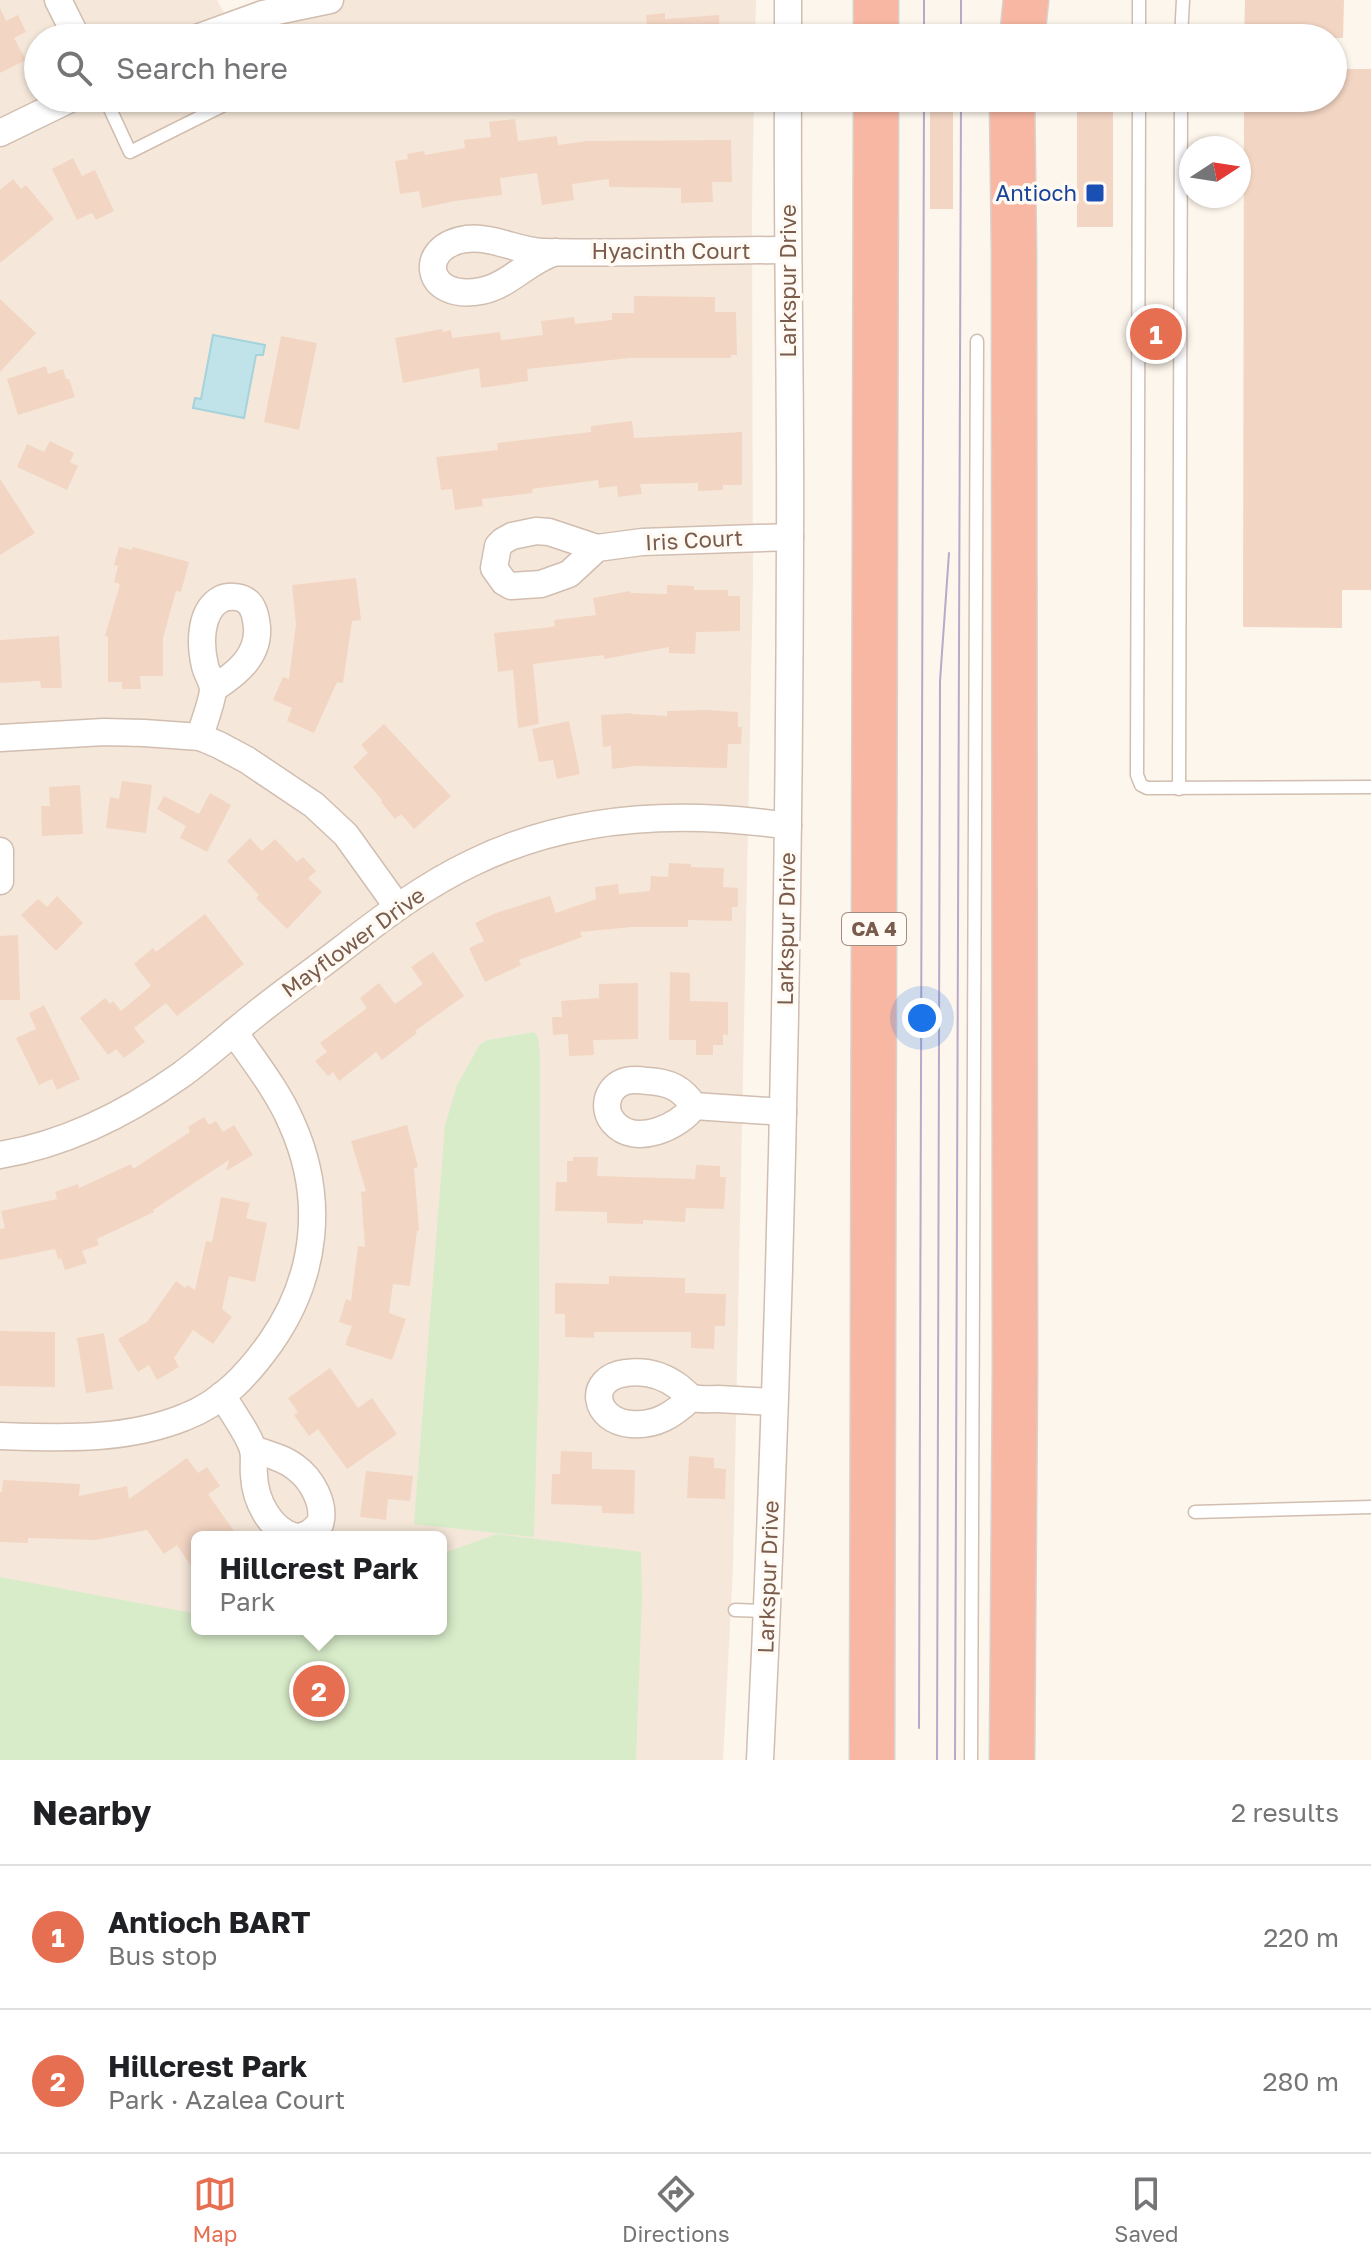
<!DOCTYPE html>
<meta charset="utf-8">
<style>
body{margin:0;font-family:"Golos Text",sans-serif;background:#f2f2f2;color:#202124}
.compass{position:absolute;left:1179px;top:136px;width:72px;height:72px;border-radius:50%;background:#fff;box-shadow:0 2px 6px #0004;rotate:78deg}
.you{position:absolute;left:922px;top:1018px;width:28px;height:28px;margin:-20px;border:6px solid #fff;border-radius:50%;background:#1a73e8;box-shadow:0 0 0 12px #1a73e833}
.badge{display:grid;place-items:center;width:52px;height:52px;border-radius:50%;background:#e76f51;color:#fff;font-size:26px;font-weight:700}
.pin{position:absolute;translate:-50% -50%;border:4px solid #fff;box-shadow:0 2px 8px #0006}
.popup{position:absolute;left:191px;top:1531px;width:256px;height:104px;box-sizing:border-box;display:grid;place-content:center;border-radius:12px;background:#fff;filter:drop-shadow(0 2px 6px #0005);font-size:26px;white-space:nowrap;color:#757577}
.popup b{font-size:30px;color:#202124}
.popup::after{content:'';position:absolute;left:50%;top:100%;margin-left:-16px;border:16px solid transparent;border-top-color:#fff}
.list{margin:0;padding:0;list-style:none}
h2{display:flex;justify-content:space-between;align-items:center;height:104px;margin:0;padding:0 32px;font-size:34px}
h2 small{font-size:26px;font-weight:400;color:#757577}
.list li{display:grid;grid-template-columns:52px 1fr auto;gap:24px;align-items:center;box-sizing:border-box;height:144px;padding:0 32px;border-top:2px solid #e0e0e0}
.list b{display:block;font-size:30px;white-space:nowrap}
.list p{margin:0;font-size:26px;white-space:nowrap;color:#757577}
.list em{font-size:26px;font-style:normal;color:#757577}
.icon{flex:none;width:44px;height:44px;fill:none;stroke:currentColor;stroke-width:2;stroke-linecap:round;stroke-linejoin:round}
.map{position:relative;flex:none;width:1371px;height:1760px;overflow:hidden}
.search{position:absolute;background:#fff;box-shadow:0 2px 6px #0004;left:24px;right:24px;top:24px;height:88px;display:flex;align-items:center;gap:20px;box-sizing:border-box;padding:0 28px;border-radius:44px;color:#757577;font-size:30px}
.sheet{height:392px;background:#fff}
nav{display:flex;justify-content:space-around;align-items:center;box-sizing:border-box;height:112px;border-top:2px solid #e0e0e0;background:#fff;font-size:22px;color:#757577}
nav a{display:grid;justify-items:center;gap:4px}
nav .on{color:#e76f51}
.map>svg:first-child{display:block}
.residential{fill:#f5e8da;fill-rule:evenodd}
.green{fill:#d8ecc9}
.water{fill:#bfe3e8;stroke:#a5d3da;stroke-width:2}
.building{fill:#f3d5c3}
.lines{fill:none;stroke-linecap:round;stroke-linejoin:round}
.lane-casing{stroke:#d1beb0;stroke-width:15}
.street-casing{stroke:#d1beb0;stroke-width:29}
.highway-casing{stroke:#dad1cd;stroke-width:47}
.lane{stroke:#fff;stroke-width:12}
.street{stroke:#fff;stroke-width:26}
.highway{stroke:#f7b7a3;stroke-width:44}
.tram{stroke:#b9a8c9;stroke-width:2}
.transit-dot{fill:#1a4fb4;stroke:#fffaf3;stroke-width:3}
.labels{text-anchor:middle;stroke-width:7;stroke-linejoin:round;paint-order:stroke}
.shield{fill:#fffaf3;stroke:#a28b7f;stroke-width:2}
.shield-label{font-size:20px;font-weight:bold;fill:#7a5c4d}
.transit-label{font-size:22px;fill:#164399;stroke:#fffaf3;text-anchor:end}
.street-label{font-size:22px;fill:#7a5c4d;stroke:#fffaf3}
</style>
<div class="map">
<svg width="1371" height="1760" viewBox="0 0 1371 1760">
<rect width="100%" height="100%" fill="#fdf6ec"/>
<path class="residential" d="M0 0H217L224 13 268 0H756L755 38H38V98H754L752 211 753 582 733 1567 723 1760H0ZM197 1537H441V1629H197Z"/>
<g class="green">
<polygon points="534,1032 538,1037 540,1055 539,1357 534,1537 414,1524 445,1125 457,1085 480,1044 488,1040"/>
<polygon points="497,1534 641,1552 642,1598 636,1760 0,1760 0,1577 197,1614 197,1629 441,1629 441,1554"/>
</g>
<polygon class="water" points="213,335 265,345 263,355 256,355 244,418 193,408 195,398 201,399"/>
<g class="building">
<polygon points="1245,0 1344,0 1343,38 1244,38"/>
<polygon points="0,8 6,21 18,15 26,32 14,38 26,60 0,73"/>
<polygon points="665,13 665,19 719,15 720,38 648,38 646,15"/>
<polygon points="1333,69 1371,69 1371,590 1342,590 1342,628 1243,627 1244,98 1333,98"/>
<rect x="930" y="98" width="23" height="111"/>
<rect x="1077" y="98" width="36" height="129"/>
<polygon points="515,119 518,141 557,136 558,145 588,141 731,140 732,182 712,182 713,202 681,203 681,188 609,187 609,179 572,184 574,200 542,205 537,173 500,178 502,195 455,201 422,208 419,191 400,194 395,161 408,159 407,154 424,151 425,155 465,148 464,140 491,137 489,122"/>
<polygon points="73,158 82,176 95,170 114,211 96,220 92,213 77,220 52,169"/>
<polygon points="13,179 21,189 26,185 54,219 0,263 0,190"/>
<polygon points="634,296 715,297 715,312 736,312 737,355 731,355 731,358 630,358 527,369 528,381 481,388 479,368 403,383 395,338 442,329 443,332 451,330 452,338 500,332 501,340 543,335 541,321 574,317 575,324 612,320 612,313 634,313"/>
<polygon points="0,299 36,333 0,372"/>
<polygon points="281,336 317,343 299,430 264,422"/>
<polygon points="46,366 48,374 63,369 66,379 69,379 75,397 18,415 7,379"/>
<polygon points="632,421 634,438 742,432 742,485 723,485 723,490 698,491 698,483 640,484 642,494 618,497 617,486 599,488 598,480 532,489 533,493 482,499 483,506 455,510 452,489 441,490 436,457 498,450 497,443 591,432 591,426"/>
<polygon points="50,441 74,453 70,462 78,466 67,490 17,467 27,444 44,452"/>
<polygon points="0,479 35,533 0,555"/>
<polygon points="119,547 132,550 133,547 189,562 181,592 176,591 163,638 163,676 140,676 141,689 122,689 122,682 108,682 108,637 105,636 120,584 114,582 118,566 114,565"/>
<polygon points="356,578 361,620 352,621 343,683 337,682 314,733 287,721 292,708 273,700 283,677 289,679 296,624 292,585"/>
<polygon points="667,585 694,586 694,590 728,590 728,596 740,596 740,631 696,632 695,654 669,653 669,647 604,659 604,655 533,664 539,724 518,728 513,670 498,672 494,633 544,628 555,626 554,620 596,615 593,598 630,591 631,593 667,594"/>
<polygon points="59,636 62,688 41,688 40,681 0,683 0,640"/>
<polygon points="706,710 738,712 738,727 742,727 741,744 728,744 727,768 636,766 612,769 611,746 603,747 601,715 632,713 632,714 667,716 667,711"/>
<polygon points="569,721 580,774 557,779 553,760 539,762 532,729"/>
<polygon points="384,724 451,796 414,829 401,814 395,819 381,802 382,800 353,767 368,753 361,745"/>
<polygon points="122,781 152,785 146,833 106,828 110,797 119,799"/>
<polygon points="80,785 83,834 42,836 41,806 50,806 49,787"/>
<polygon points="210,793 231,805 207,852 180,838 186,826 157,809 164,796 199,814"/>
<polygon points="250,838 262,851 275,839 297,862 303,857 316,871 308,878 322,892 287,929 256,898 259,895 227,861"/>
<polygon points="669,863 691,864 691,867 724,868 723,887 738,888 738,907 732,907 732,921 688,920 688,927 632,927 580,932 582,937 519,960 521,965 485,982 469,948 484,941 475,923 496,913 550,896 556,913 596,899 595,887 618,884 619,894 650,891 651,876 668,877"/>
<polygon points="57,896 83,923 56,951 21,915 38,899 47,907"/>
<polygon points="205,914 244,964 177,1016 166,1003 134,1028 145,1042 124,1058 116,1049 108,1055 80,1018 105,998 110,1004 113,1001 121,1011 151,986 134,964 153,948 156,952"/>
<polygon points="18,935 20,1000 0,1000 0,936"/>
<polygon points="433,952 464,996 415,1031 417,1033 382,1060 376,1052 339,1081 333,1072 328,1076 315,1061 327,1052 320,1043 367,1008 360,998 379,983 395,1004 423,984 411,967"/>
<polygon points="670,972 690,973 690,1001 728,1002 728,1035 723,1034 723,1045 713,1045 713,1055 696,1055 696,1040 669,1040"/>
<polygon points="638,983 638,1039 593,1040 594,1055 569,1056 568,1034 553,1035 552,1017 562,1017 561,1001 599,998 599,984"/>
<polygon points="44,1005 80,1079 57,1090 52,1079 39,1085 16,1038 36,1029 29,1013"/>
<polygon points="204,1117 209,1125 216,1121 223,1132 234,1125 253,1155 226,1171 229,1160 153,1210 154,1212 97,1239 99,1245 82,1251 87,1263 65,1270 61,1258 58,1259 55,1249 0,1260 0,1229 5,1228 1,1211 57,1199 55,1192 78,1184 79,1188 131,1164 133,1169 190,1132 188,1127"/>
<polygon points="407,1125 418,1167 414,1168 419,1230 417,1231 410,1286 393,1284 389,1313 406,1319 392,1360 345,1345 352,1326 339,1322 346,1299 351,1301 358,1246 365,1247 361,1192 366,1191 351,1141"/>
<polygon points="573,1157 598,1157 597,1176 695,1179 696,1165 720,1166 720,1177 726,1177 724,1209 686,1208 685,1222 643,1220 643,1224 607,1223 607,1212 555,1211 556,1182 567,1182 567,1161 573,1161"/>
<polygon points="221,1197 250,1203 246,1218 267,1223 255,1282 229,1276 222,1309 232,1317 213,1344 193,1330 174,1358 179,1367 157,1380 149,1365 138,1372 118,1339 147,1322 176,1281 185,1288 187,1285 195,1290 206,1241 212,1242"/>
<polygon points="609,1276 685,1278 685,1293 726,1294 725,1326 715,1326 714,1349 691,1348 691,1332 594,1332 594,1338 565,1337 565,1314 555,1314 555,1283 609,1284"/>
<polygon points="0,1331 55,1332 55,1387 0,1386"/>
<polygon points="104,1333 113,1389 86,1393 77,1338"/>
<polygon points="330,1368 358,1408 372,1398 397,1434 347,1469 318,1429 309,1436 294,1415 298,1412 288,1398"/>
<polygon points="561,1451 592,1452 592,1469 635,1470 634,1514 602,1513 602,1506 551,1504 552,1474 560,1474"/>
<polygon points="689,1456 714,1458 714,1468 726,1469 725,1499 687,1498"/>
<polygon points="187,1458 198,1473 207,1467 220,1486 208,1494 238,1537 197,1537 197,1575 177,1545 164,1554 147,1530 96,1540 28,1538 28,1543 0,1542 0,1492 2,1492 3,1480 80,1484 79,1496 127,1486 129,1499"/>
<polygon points="366,1471 413,1476 410,1501 388,1499 386,1520 360,1517"/>
</g>
<g class="lines">
<g class="lane-casing">
<g id="lane">
<polyline points="1139,38 1139,0"/>
<polyline points="1181,38 1183,0"/>
<polyline points="105,98 130,152 238,98"/>
<polyline points="1139,98 1137,775 1141,785 1147,788 1371,787"/>
<polyline points="1179,789 1181,98"/>
<polyline points="1195,1512 1371,1507"/>
<polyline points="735,1610 767,1611"/>
<polyline points="971,1760 977,341"/>
</g>
</g>
<g class="street-casing">
<g id="street">
<polyline points="58,0 77,38"/>
<polyline points="197,38 263,14 330,0"/>
<polyline points="788,38 788,0"/>
<polyline points="0,133 72,98"/>
<path d="M556 252C528 260 509 286 481 291 424 302 416 246 466 239 493 236 517 251 543 252 624 254 706 250 787 250"/>
<polyline points="597,548 569,574 541,584 511,586 504,582 494,568 498,546 503,541 512,536 536,531 549,532 597,548 642,542 790,537"/>
<path d="M200 737C203 724 212 703 213 690 213 682 207 674 205 666 200 645 199 611 221 599 228 596 239 596 245 600 254 605 256 618 257 627 259 657 236 674 213 689"/>
<polyline points="0,738 104,732 144,733 200,737 219,745 247,760 314,805 346,835 397,906"/>
<polyline points="0,851 0,881"/>
<path d="M694 1106C680 1127 635 1147 614 1123 602 1110 606 1089 623 1082 630 1079 640 1080 647 1081 669 1082 682 1088 694 1106L783 1112"/>
<path d="M0 1155C66 1144 126 1114 181 1075 207 1056 231 1034 256 1014 283 992 311 973 338 952 382 918 423 886 474 862 571 815 682 810 788 826"/>
<path d="M222 1395C230 1409 250 1436 253 1450 255 1457 253 1467 254 1475 255 1500 270 1531 296 1537"/>
<path d="M691 1398C673 1415 656 1426 631 1424 593 1421 586 1378 626 1373 646 1370 663 1375 679 1387 683 1390 688 1396 693 1398 700 1400 710 1399 718 1399 736 1400 755 1401 774 1402"/>
<path d="M0 1436C63 1438 126 1441 185 1417 222 1403 249 1373 271 1342 317 1276 325 1198 292 1124 278 1091 254 1061 234 1032"/>
<path d="M253 1449C267 1454 284 1458 295 1467 311 1478 326 1504 320 1524L310 1533 300 1537"/>
<path d="M760 1760C780 1354 789 947 790 541 791 393 787 246 788 98"/>
</g>
</g>
<g class="highway-casing">
<g id="highway">
<polyline points="876,38 876,0"/>
<polyline points="1022,38 1026,0"/>
<polyline points="872,1760 876,98"/>
<polyline points="1012,1760 1015,1373 1014,253 1012,98"/>
</g>
</g>
<use href="#lane" class="lane"/>
<use href="#street" class="street"/>
<use href="#highway" class="highway"/>
<g class="tram">
<polyline points="961,0 961,38"/>
<polyline points="924,38 924,0"/>
<polyline points="919,1728 924,98"/>
<polyline points="937,1760 940,681 949,553"/>
<polyline points="955,1760 961,98"/>
</g>
</g>
<rect class="transit-dot" x="1085" y="183" width="20" height="20" rx="4"/>
<g class="labels">
<rect class="shield" x="842" y="913" width="64" height="32" rx="6"/>
<g class="shield-label">
<text x="874" y="936">CA 4</text>
</g>
<g class="transit-label">
<text x="1077" y="201">Antioch</text>
</g>
<g class="street-label">
<text x="671" y="259">Hyacinth Court</text>
<text transform="translate(788 281) rotate(-90)" y="8">Larkspur Drive</text>
<text transform="translate(694 540) rotate(-3)" y="8">Iris Court</text>
<text transform="translate(786 929) rotate(-89)" y="8">Larkspur Drive</text>
<text transform="translate(353 942) rotate(-36)" y="8">Mayflower Drive</text>
<text transform="translate(768 1577) rotate(-88)" y="8">Larkspur Drive</text>
</g>
</g>
</svg>
<svg class="compass" viewBox="-18 -18 36 36"><path d="M0-13l5 13h-10z" fill="#e53935"/><path d="M0 13l5-13h-10z" fill="#757577"/></svg>
<div class="you"></div>
<div class="pin badge" style="left:1156px;top:334px">1</div>
<div class="pin badge" style="left:319px;top:1691px">2</div>
<div class="popup"><b>Hillcrest Park</b>Park</div>
<div class="search"><svg class="icon" aria-label="search" viewBox="0 0 24 24"><circle cx="10" cy="10" r="6"/><path d="M15 15l6 6"/></svg>Search here</div>
</div>
<section class="sheet">
<h2>Nearby<small>2 results</small></h2>
<ul class="list">
<li><span class="badge">1</span><div><b>Antioch BART</b><p>Bus stop</p></div><em>220 m</em></li>
<li><span class="badge">2</span><div><b>Hillcrest Park</b><p>Park · Azalea Court</p></div><em>280 m</em></li>
</ul>
</section>
<nav>
<a class="on"><svg class="icon" aria-label="map" viewBox="0 0 24 24"><path d="M3 6l6-2 6 2 6-2v14l-6 2-6-2-6 2zM9 4v14M15 6v14"/></svg>Map</a>
<a><svg class="icon" aria-label="directions" viewBox="0 0 24 24"><path d="M12 3l9 9-9 9-9-9zM9 14v-3h6M13 9l2 2-2 2"/></svg>Directions</a>
<a><svg class="icon" aria-label="saved" viewBox="0 0 24 24"><path d="M7 4h10v16l-5-4-5 4z"/></svg>Saved</a>
</nav>
